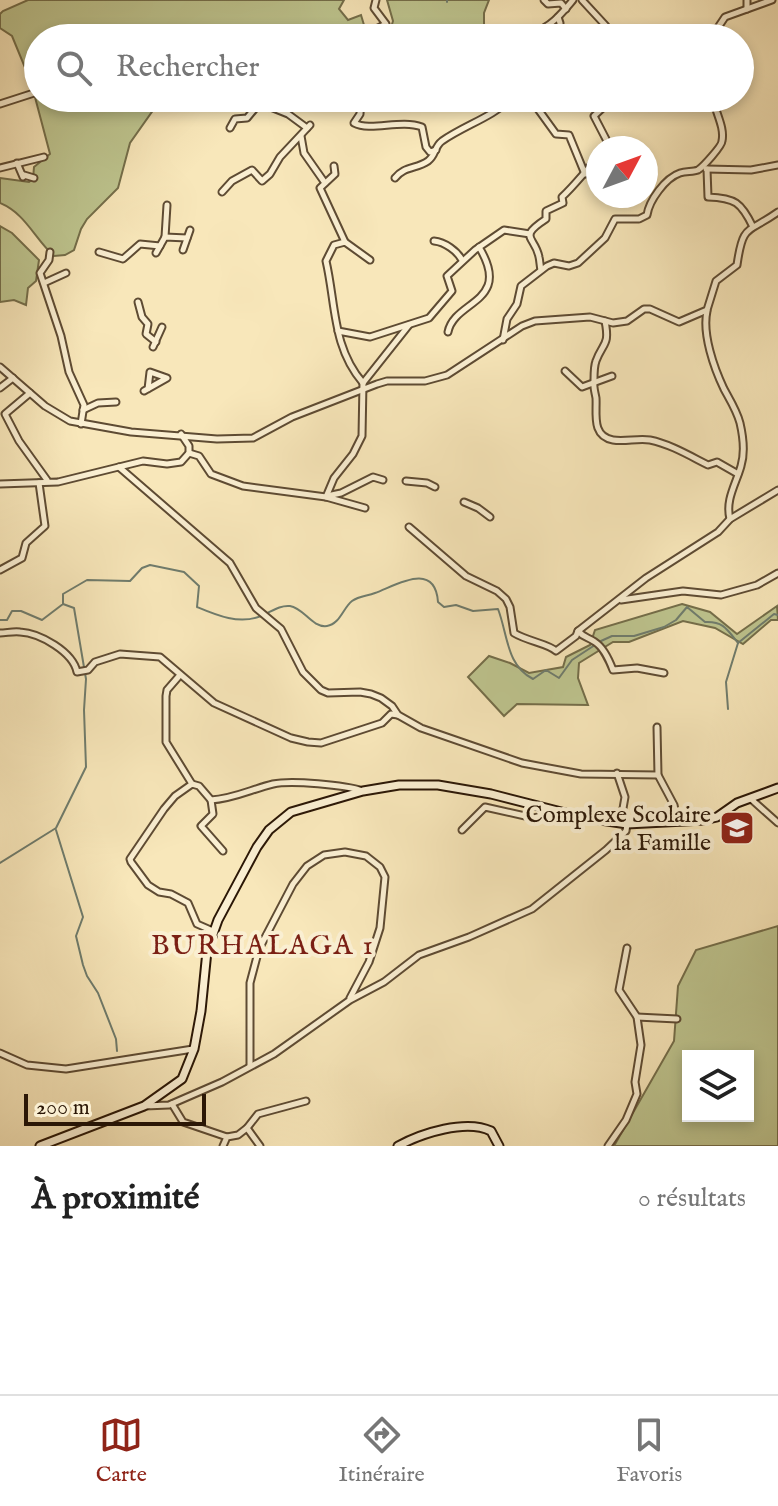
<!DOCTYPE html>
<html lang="fr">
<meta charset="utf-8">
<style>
body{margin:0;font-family:"IM FELL English",serif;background:#f6f6f6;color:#222}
.controls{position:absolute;right:24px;bottom:24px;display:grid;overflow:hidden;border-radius:0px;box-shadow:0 4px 12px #0003}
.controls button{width:72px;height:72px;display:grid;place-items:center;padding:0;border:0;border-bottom:2px solid #e0e0e0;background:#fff;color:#222;font:40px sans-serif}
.compass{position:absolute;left:586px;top:136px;width:72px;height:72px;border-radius:50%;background:#fff;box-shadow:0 4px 12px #0003;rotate:49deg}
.scale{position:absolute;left:24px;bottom:20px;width:182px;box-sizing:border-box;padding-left:8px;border:4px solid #2b1706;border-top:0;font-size:22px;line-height:28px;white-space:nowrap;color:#2b1706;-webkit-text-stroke:6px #faefd2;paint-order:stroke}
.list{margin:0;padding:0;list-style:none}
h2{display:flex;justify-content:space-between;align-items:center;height:104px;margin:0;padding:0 32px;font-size:34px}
h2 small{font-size:26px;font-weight:400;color:#767676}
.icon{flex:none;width:44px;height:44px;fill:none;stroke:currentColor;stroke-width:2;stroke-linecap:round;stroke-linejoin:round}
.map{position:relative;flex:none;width:778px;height:1146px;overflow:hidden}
.search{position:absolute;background:#fff;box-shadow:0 4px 12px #0003;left:24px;right:24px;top:24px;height:88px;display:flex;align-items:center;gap:20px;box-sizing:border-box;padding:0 28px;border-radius:44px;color:#767676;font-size:30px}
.sheet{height:248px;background:#fff}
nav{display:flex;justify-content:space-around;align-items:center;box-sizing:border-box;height:112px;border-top:2px solid #e0e0e0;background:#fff;font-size:22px;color:#767676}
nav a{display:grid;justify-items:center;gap:4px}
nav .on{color:#8f2418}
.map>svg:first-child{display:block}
.green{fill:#bec58f;stroke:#746e4a;stroke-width:2;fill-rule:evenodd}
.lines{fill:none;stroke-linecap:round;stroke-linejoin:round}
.stream{stroke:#6f7c6d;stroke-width:2}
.street-casing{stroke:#5e4b33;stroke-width:9}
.secondary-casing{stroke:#2b1706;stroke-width:11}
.street{stroke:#faefd2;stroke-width:5}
.secondary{stroke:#faefd2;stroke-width:7}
.labels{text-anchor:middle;stroke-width:8;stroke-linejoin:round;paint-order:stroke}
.poi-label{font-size:24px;fill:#2b1706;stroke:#faefd2;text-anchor:end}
.quarter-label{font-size:28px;letter-spacing:2px;fill:#7a1f14;stroke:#faefd2}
</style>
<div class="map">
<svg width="778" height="1146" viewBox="0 0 778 1146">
<rect width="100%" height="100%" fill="#f8e7ba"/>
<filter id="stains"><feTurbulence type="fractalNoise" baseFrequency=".0025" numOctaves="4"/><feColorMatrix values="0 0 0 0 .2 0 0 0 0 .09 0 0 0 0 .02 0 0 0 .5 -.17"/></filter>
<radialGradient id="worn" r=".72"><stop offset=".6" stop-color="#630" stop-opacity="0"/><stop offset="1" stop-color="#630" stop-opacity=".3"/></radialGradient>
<g class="green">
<path d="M28 0H344L339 9 348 20 361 15 364 25 356 38H38V98H153L156 106 130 143 118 188 87 219 81 229 74 250 65 255 54 256C34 238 26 214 0 203V178L29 182 33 179 34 167 50 154 31 82 12 36 0 28V14L3 11Z"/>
<polygon points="387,0 489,0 484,13 484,38 444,38 444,33 434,26 429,28 424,38 391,38 389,34 393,21"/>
<polygon points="0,226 12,233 39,260 36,281 28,288 26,305 14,300 0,302"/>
<polygon points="682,604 710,612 737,634 777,606 778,620 771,620 743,644 715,628 683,621 629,642 613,642 579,663 578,678 588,705 517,704 504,716 468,677 489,656 510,663 529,673 563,667 566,657 590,645 595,630"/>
<path d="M778 926V1146H614L674 1041 678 986 696 950ZM688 1056H748V1116H688Z"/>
</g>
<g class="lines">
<g class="stream">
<polyline points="447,2 447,0"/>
<path d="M0 620H7L12 611H21L42 620 63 604V594L87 580 130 581 142 568 150 565 184 572 199 586 197 607C216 615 239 625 261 616 271 612 279 605 290 606 304 608 312 628 327 626 340 624 343 608 352 601 359 596 367 596 375 593 395 586 435 560 438 602L444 607 456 605 473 611 498 609C508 635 506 665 533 679L546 670 559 678 572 660 601 641 612 636H634L664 627 676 620 687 607 705 622C723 621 727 629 738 643"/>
<polyline points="728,709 726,682 738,643 774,614 778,615"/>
<polyline points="56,830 83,917 76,936 83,965 87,976 98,993 116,1039 117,1051"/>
<polyline points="0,863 56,828 86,767 84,710 86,679 74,608 63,604"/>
</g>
<g class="street-casing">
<g id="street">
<polyline points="544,0 548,4 561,3 566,9"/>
<polyline points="582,0 606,26 607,38"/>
<polyline points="747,9 747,0"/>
<polyline points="558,17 560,23 560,38"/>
<polyline points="363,38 368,33 386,24 374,8 376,0"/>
<path d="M496 38C509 34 521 36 534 32 551 27 562 13 573 0"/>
<polyline points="711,38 725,17 772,0"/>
<polyline points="248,98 288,114 307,128"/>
<path d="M361 98 360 114 354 123C371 132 400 119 422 127L426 147 430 152 436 150"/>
<polyline points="403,98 418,101 424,98"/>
<polyline points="530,98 556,134 569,135 585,174"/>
<polyline points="586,98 600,109"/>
<polyline points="340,103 348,98"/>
<polyline points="0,104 34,93"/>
<polyline points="230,128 235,119 247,118 257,106 266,106 275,98"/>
<polyline points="301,136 304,153 325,183"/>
<polyline points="607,148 608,143 594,116 608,103 608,98"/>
<polyline points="17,163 23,177 24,175 34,178"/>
<polyline points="334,166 335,174 320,188 345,242"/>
<polyline points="0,168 44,157"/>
<polyline points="706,169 751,170 778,165"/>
<path d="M707 169 708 197C735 198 741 202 753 227"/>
<path d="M395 178C404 166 417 169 428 161 436 155 434 147 442 141 465 125 491 118 512 98"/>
<polyline points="222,192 232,181 252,170 262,181 270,174 280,157 310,125"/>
<polyline points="165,237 167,205"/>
<path d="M434 241C445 242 457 251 462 260"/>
<polyline points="183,250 190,230"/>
<polyline points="50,252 49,260 40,273 61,336 69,372 84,405 81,424"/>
<polyline points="99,252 123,259 140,244 160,246"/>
<polyline points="156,253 165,237 187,238"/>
<path d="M541 270C540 266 540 261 539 257 535 236 517 238 546 219V211L563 203 562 197C576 184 585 171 598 158"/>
<polyline points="44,283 66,273"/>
<polyline points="138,302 142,317 148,324 146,334 156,342"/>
<path d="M707 311C702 334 714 368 724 389 730 400 737 411 740 423 743 436 745 453 741 466 736 484 725 500 730 519"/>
<path d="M605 321C610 346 603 342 596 361 594 366 594 375 594 380 593 387 595 392 596 398 597 413 591 436 613 440 625 442 638 438 650 440 670 444 690 456 708 465L717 462 738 474"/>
<polyline points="338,331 370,337 429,318 452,291 447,276 475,250 504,230 530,234"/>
<path d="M448 332C454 300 513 303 479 247"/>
<path d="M503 340 507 319 517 304 521 286 547 266 554 263 569 266 578 263 605 238 615 219H639L647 215C649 201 665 178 680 173 686 171 693 172 698 170 703 167 722 146 722 141 725 127 715 112 713 98"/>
<polyline points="153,347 162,327"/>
<path d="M0 367 45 406 70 421 131 432 217 439 253 438 292 417 377 384 387 381H425L447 375 522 326 535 321 590 317 613 323 627 321 644 309H650L679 322 707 310 716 281 737 265C743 223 747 234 778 212"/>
<polyline points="565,371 582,387 612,376"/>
<path d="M363 383C332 347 336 304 326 261L334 245 345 242 370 260"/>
<polyline points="0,388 13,378"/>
<polyline points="144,391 167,378 150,372 148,389"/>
<polyline points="30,393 5,414 19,441 47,480"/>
<polyline points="83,410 98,403 116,402"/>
<polyline points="189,453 199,456 211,474 243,486 326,497 365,508"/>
<polyline points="119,467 230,563 256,608 281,629 303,672 321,690 328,693 360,692 371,694 381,698 392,706 398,715 421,728 522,763 581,774 658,775"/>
<polyline points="406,481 427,483 435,487"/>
<polyline points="0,484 58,482 143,461 167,464 181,462 189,453 189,446 181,434"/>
<polyline points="327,496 341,493 373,477 383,480"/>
<polyline points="326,497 334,478 353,454 362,436 363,383 409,325"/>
<polyline points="464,502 478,508 490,517"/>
<path d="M409 527 466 576 497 591 506 599 510 607 514 633C527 641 549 644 556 651L576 636 578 631C584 638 588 637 595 642 603 647 610 662 613 670L637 668 664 673"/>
<polyline points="0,570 22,558 26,543 45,526 39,483"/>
<polyline points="621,600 683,591 721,595 757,585 778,573"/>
<polyline points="578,631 646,578 718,532 730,519 778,490"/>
<path d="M0 633C6 633 14 631 20 632 40 633 73 652 77 672L88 670 95 662 120 654 160 657 214 703 291 738 308 742 321 743 382 723 391 714 398 715"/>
<polyline points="180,675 167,690 166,696 166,742 192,784"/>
<polyline points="657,727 658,775 674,805 677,820"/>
<polyline points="751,799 778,823"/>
<polyline points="211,800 213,814 201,826 223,851"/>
<polyline points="462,830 485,807 534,818 544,815 547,809"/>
<path d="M213 931 197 924 188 903 171 894 159 892 148 885 131 862 130 859 164 809 175 796 192 784 199 786 211 800C233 799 252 789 273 784 291 780 345 785 363 791"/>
<polyline points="637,1017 677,1019"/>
<polyline points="0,1053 27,1065 66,1069 193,1049"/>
<polyline points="250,1066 250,983 259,949 293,884 307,866 324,855 345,852 366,856 380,867 385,877 380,928 369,962 350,998"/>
<polyline points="172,1104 183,1122 227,1137"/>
<polyline points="145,1106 169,1105 222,1082 274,1054 350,1000 384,982 419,955 469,937 532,909 606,850 626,831 627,824 622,814 625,797 617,773"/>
<polyline points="223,1146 227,1137 238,1135 247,1128"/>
<polyline points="260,1146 247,1128 258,1114 306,1101"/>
<polyline points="608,1146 626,1120 637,1094 635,1082 641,1045 637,1017 619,990 627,948"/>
</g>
</g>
<g class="secondary-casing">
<g id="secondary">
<polyline points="40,1146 144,1106 182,1079 194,1049 201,1011 207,951 218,920 257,847 269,830 291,812 363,791 399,785 438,785 491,794 581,817 627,824 704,820 717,817 737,803 778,788"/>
<path d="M398 1146C422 1133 466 1119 491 1131L499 1146"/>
</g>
</g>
<use href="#street" class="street"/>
<use href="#secondary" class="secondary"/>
</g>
<defs>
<g id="school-square" transform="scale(1.8)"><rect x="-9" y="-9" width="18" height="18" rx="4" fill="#8f2418" stroke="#faefd2"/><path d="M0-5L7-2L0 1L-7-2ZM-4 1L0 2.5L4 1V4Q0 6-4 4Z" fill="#fff"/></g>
</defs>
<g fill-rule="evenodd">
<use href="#school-square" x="737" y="828"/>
</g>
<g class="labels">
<g class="poi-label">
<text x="711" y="822">Complexe Scolaire<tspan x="711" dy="28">la Famille</tspan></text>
</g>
<g class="quarter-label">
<text x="263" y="954">BURHALAGA 1</text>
</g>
</g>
<rect width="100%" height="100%" filter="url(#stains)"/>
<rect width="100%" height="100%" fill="url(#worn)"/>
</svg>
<div class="controls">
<button><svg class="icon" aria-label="layers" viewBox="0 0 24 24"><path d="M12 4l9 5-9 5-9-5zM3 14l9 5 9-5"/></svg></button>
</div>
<svg class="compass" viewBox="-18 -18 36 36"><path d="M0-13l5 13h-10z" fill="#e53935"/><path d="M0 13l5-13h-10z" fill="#767676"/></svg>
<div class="scale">200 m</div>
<div class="search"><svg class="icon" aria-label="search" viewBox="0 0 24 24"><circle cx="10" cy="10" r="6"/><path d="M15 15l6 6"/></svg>Rechercher</div>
</div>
<section class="sheet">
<h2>À proximité<small>0 résultats</small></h2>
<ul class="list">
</ul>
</section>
<nav>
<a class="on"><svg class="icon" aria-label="map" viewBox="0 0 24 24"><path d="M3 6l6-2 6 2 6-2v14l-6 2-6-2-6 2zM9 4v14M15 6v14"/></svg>Carte</a>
<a><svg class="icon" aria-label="directions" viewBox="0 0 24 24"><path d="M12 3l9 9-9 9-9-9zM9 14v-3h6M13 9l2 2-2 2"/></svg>Itinéraire</a>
<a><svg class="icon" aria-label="saved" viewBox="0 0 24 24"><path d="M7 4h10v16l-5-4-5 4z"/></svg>Favoris</a>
</nav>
